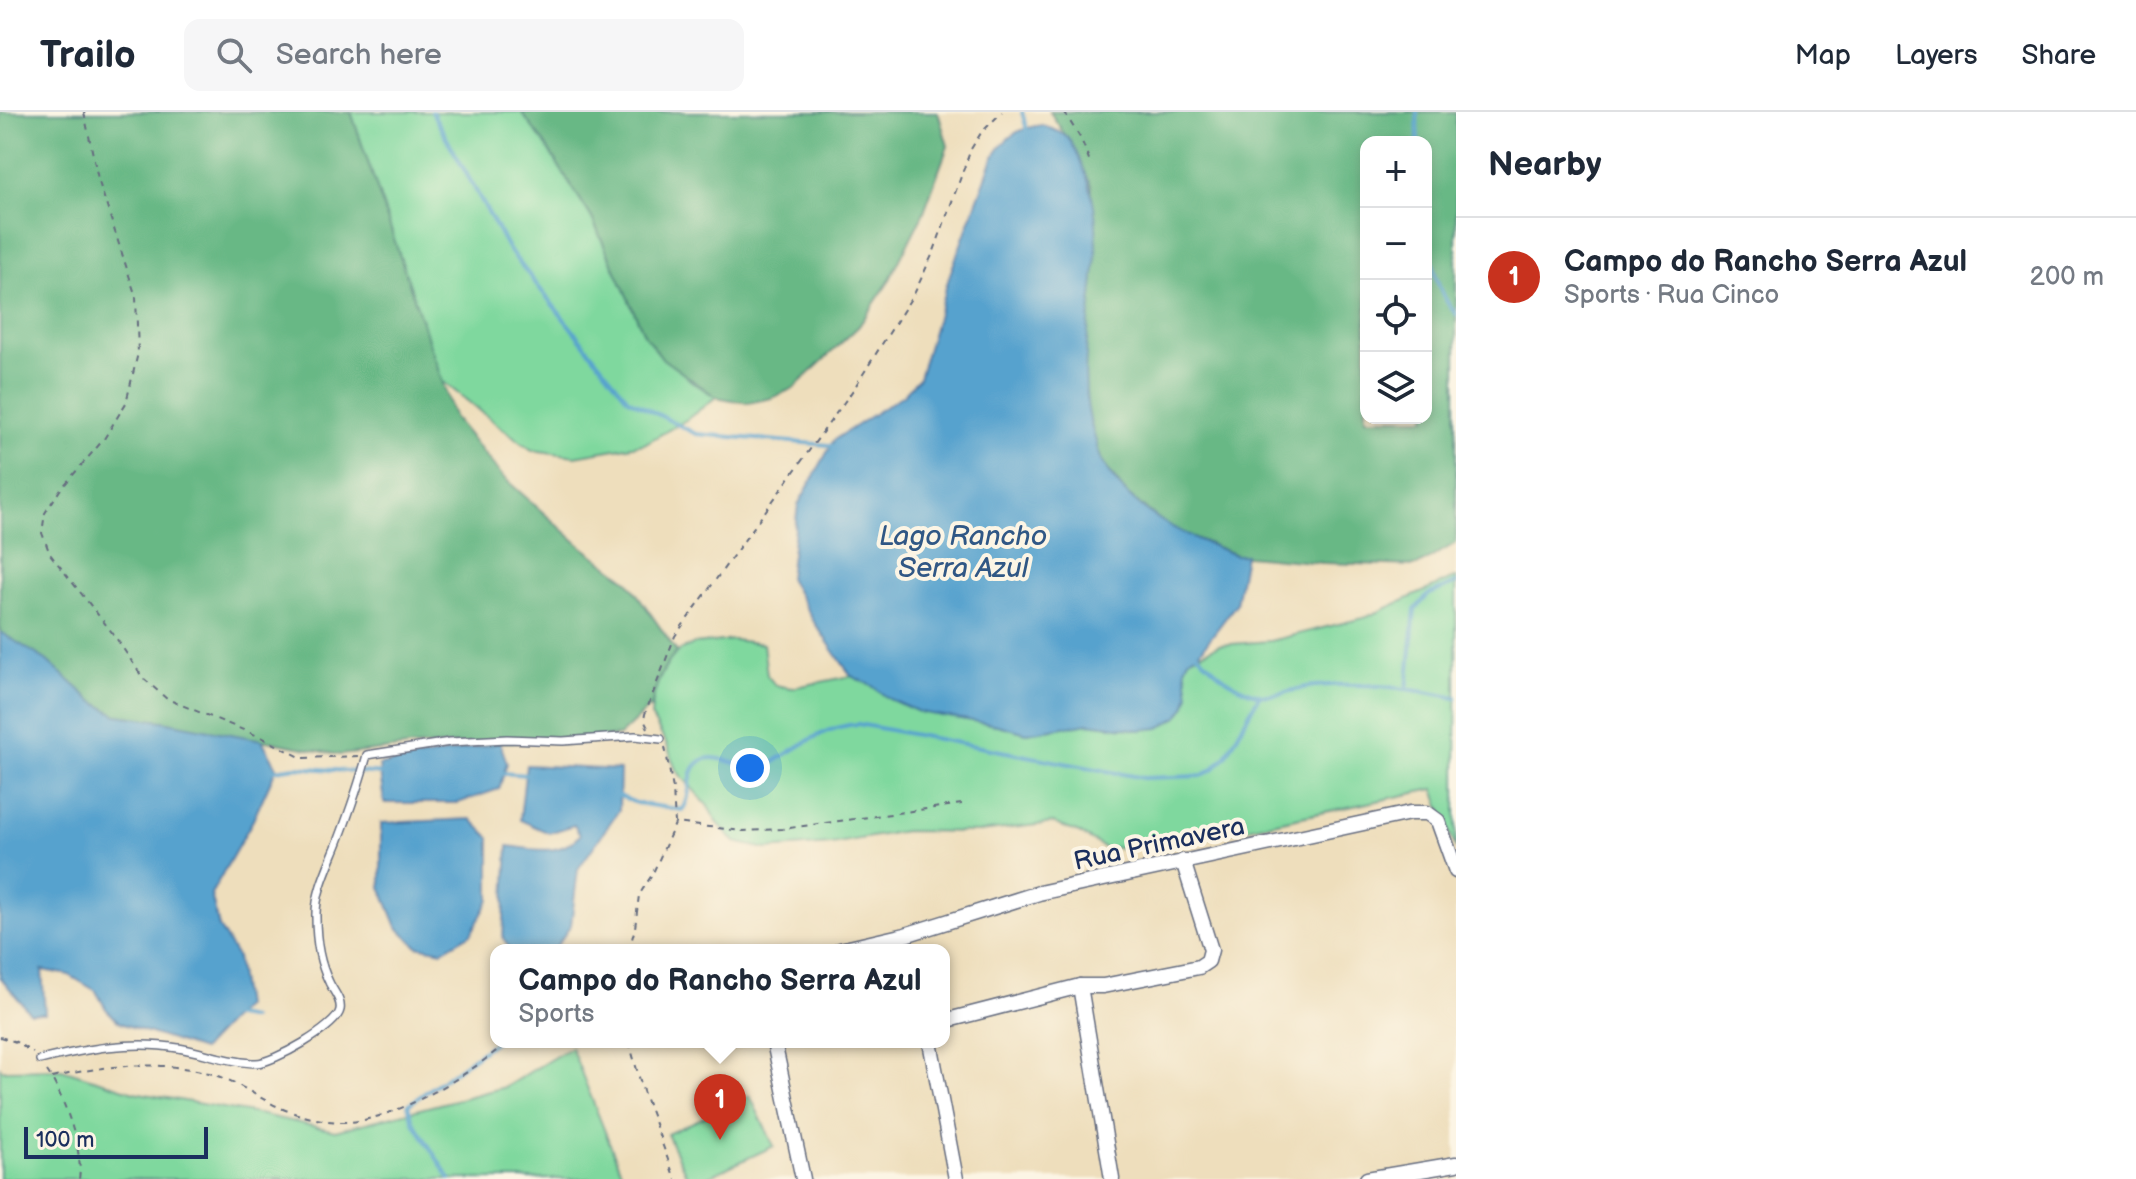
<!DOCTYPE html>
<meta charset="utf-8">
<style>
body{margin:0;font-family:"Balsamiq Sans",sans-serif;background:#f6f6f7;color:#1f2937}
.controls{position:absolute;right:24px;top:24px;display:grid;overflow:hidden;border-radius:16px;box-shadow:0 4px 12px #0003}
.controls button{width:72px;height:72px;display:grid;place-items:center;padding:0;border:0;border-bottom:2px solid #e0e1e3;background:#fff;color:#1f2937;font:40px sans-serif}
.scale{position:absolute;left:24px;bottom:20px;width:184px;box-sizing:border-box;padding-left:8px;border:4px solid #1b2f5e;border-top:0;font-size:22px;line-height:28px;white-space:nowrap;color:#1b2f5e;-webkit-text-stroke:6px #fcf5e5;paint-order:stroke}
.you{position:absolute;left:750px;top:656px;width:28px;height:28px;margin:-20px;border:6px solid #fff;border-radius:50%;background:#1a73e8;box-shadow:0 0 0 12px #1a73e833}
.badge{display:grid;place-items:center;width:52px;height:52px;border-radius:50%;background:#c8321e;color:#fff;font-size:26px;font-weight:700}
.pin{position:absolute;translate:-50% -66px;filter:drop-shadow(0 2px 4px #0008)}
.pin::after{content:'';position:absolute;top:42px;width:28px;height:24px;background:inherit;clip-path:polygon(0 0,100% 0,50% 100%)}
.popup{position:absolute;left:490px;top:832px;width:460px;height:104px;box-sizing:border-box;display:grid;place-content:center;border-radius:16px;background:#fff;filter:drop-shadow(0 2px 6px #0005);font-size:26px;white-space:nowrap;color:#747a83}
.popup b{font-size:30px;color:#1f2937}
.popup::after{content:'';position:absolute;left:50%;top:100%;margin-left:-16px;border:16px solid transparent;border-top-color:#fff}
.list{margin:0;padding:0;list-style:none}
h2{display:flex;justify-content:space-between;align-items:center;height:104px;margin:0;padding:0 32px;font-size:34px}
h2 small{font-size:26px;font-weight:400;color:#747a83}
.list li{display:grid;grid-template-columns:52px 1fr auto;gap:24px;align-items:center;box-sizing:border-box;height:120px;padding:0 32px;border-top:2px solid #e0e1e3}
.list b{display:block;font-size:30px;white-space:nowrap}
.list p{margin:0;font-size:26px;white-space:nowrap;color:#747a83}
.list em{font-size:26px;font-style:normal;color:#747a83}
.icon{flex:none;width:44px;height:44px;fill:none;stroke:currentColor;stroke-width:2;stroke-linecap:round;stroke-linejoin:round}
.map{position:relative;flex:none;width:1456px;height:1067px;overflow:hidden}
header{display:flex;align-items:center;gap:48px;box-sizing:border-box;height:112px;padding:0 40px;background:#fff;border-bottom:2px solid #e0e1e3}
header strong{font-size:38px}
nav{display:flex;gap:44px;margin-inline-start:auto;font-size:28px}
.search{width:560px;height:72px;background:#f6f6f7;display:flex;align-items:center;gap:20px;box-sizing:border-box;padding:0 28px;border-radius:16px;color:#747a83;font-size:30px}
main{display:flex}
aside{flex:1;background:#fff}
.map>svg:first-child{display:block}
.green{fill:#7fd89e;stroke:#4d847e;stroke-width:2}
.forest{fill:#67b885;stroke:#417472;stroke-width:2;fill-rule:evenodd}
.water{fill:#56a2ce;stroke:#386896;stroke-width:2}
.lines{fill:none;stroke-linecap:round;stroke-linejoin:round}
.stream{stroke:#56a2ce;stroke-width:4}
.lane-casing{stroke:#656c7f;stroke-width:10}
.street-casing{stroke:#656c7f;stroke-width:17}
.path{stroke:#656c7f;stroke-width:2;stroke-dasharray:6 6;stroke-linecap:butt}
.lane{stroke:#fff;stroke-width:7}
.street{stroke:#fff;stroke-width:14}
.labels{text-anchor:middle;stroke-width:8;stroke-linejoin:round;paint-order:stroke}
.street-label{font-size:26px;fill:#1b2f5e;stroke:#fcf5e5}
.water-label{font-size:28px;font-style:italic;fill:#305785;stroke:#fcf5e5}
</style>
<header>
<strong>Trailo</strong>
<div class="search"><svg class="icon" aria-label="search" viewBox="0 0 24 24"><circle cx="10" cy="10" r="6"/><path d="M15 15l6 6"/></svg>Search here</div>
<nav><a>Map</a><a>Layers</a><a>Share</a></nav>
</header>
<main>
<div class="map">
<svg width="1456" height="1067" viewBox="0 0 1456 1067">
<rect width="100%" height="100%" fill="#fcf5e5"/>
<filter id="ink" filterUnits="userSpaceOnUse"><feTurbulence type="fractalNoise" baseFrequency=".0125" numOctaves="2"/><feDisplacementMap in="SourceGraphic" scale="16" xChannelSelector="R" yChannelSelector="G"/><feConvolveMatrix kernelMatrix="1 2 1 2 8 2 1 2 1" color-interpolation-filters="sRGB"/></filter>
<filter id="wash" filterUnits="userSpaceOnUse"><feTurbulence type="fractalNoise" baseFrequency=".006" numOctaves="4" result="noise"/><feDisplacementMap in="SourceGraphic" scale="32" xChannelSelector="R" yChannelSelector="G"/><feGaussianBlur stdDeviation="1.8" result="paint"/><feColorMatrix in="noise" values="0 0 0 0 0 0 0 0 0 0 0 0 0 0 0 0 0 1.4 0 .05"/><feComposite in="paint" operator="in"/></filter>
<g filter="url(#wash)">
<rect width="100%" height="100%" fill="#eedebc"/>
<g class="green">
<polygon points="351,0 521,0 545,32 592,106 645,224 691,269 716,285 686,308 644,332 575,344 532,338 498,313 442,269"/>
<polygon points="1456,465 1456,737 1434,677 1163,734 1105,736 1079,721 1053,711 980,720 905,719 831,732 766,737 735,730 717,710 707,693 676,658 667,633 651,604 654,577 669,549 677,540 694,532 734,528 763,532 767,563 775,573 791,576 851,564 871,573 889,587 919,600 997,613 1027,621 1089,611 1140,618 1187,566 1185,556 1189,547 1219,533 1270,529 1367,505"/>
<polygon points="571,935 624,1067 0,1067 0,955 3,958 62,957 134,980 263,1003 335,1019 505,975"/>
<polygon points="750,984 774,1034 703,1067 688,1067 667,1022"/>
</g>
<g class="forest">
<path d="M0 0H351L455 307 503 365 580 433 628 469 677 540C663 555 655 573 652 593L619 624 408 635 340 643 162 609 117 603 91 588 46 548 0 520Z"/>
<polygon points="521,0 938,0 948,34 923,102 888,171 859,214 794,276 772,286 748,291 716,285 663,247 645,224 592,106 545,32"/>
<path d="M1050 0H1456V431L1417 454 1323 451 1236 443 1169 415 1128 383 1102 350 1091 314 1084 278 1092 75 1073 35ZM1366 30H1426V306H1366Z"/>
</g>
<g class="water">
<path d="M1042 13C1050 16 1062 20 1068 26 1075 34 1078 45 1082 53 1121 139 1065 234 1094 323 1097 332 1098 343 1103 351 1133 402 1184 423 1235 443H1245L1236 492 1200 540 1189 547 1185 556 1189 582 1185 595 1178 605 1159 616 1140 618 1089 611 1027 621 997 613 919 600 889 587 871 573 851 564 814 510 789 466 798 393 834 328 903 283 919 266 950 162 993 46C1005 25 1018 16 1042 13Z"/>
<polygon points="0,520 46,548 91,588 117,603 162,609 262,628 277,655 253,708 211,782 219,815 237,845 244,894 202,938 120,911 106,897 96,879 69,863 42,858 45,901 30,901 0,865"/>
<polygon points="500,631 507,651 499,677 458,691 384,691 379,653"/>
<path d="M526 653 620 658 619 698 578 757 571 813 554 838H511L503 826 508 734C535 737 559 745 580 723L574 713 549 721 520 708Z"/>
<polygon points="471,707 490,726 490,787 471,822 442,839 417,834 397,815 381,775 381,711"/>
</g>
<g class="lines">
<g class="stream">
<polyline points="432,0 509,138 628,287 696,322 829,333 835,336"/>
<polyline points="1022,0 1027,18"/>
<polyline points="1417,0 1418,30"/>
<path d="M1426 94C1431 132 1429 172 1456 202"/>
<path d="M1195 539C1213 557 1234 578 1261 583 1278 585 1298 575 1315 574 1362 570 1411 576 1456 586"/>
<polyline points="1407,577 1415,498 1428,483 1456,471"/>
<polyline points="274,658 296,655 384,662"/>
<polyline points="501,661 528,663"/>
<path d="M617 683 636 691 682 698C694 685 684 657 703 648 718 640 744 659 763 655 771 653 778 647 785 643 809 628 829 614 858 612L1144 666 1201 664 1213 657 1226 644 1260 582"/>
<polyline points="230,903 251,907"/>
<polyline points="450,1067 413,1009 408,993 496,929"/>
</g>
</g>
</g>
<g filter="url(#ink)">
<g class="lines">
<g class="lane-casing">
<path id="lane" d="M40 948C86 937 131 928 178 936 204 940 230 951 256 951 273 951 337 915 340 898 342 888 333 879 329 870 319 850 316 828 316 805 315 780 329 753 338 730 349 701 359 673 367 643L450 630 507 627 563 629 635 624 661 627"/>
</g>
<g class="street-casing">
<g id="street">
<polyline points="840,838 905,823 1039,781 1410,701 1427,701 1438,709 1456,759"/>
<polyline points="1080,874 1112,1067"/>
<polyline points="944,909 1080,874 1103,874 1199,855 1208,849 1211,838 1183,749"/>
<polyline points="774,930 803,1067"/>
<polyline points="930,930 956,1067"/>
<polyline points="1367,1067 1456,1052"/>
</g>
</g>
<g class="path">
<polyline points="84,0 98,67 136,185 138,241 126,291 104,327 60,378 45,401 42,421 50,442 114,523 143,566 167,587 263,626 302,646 358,644"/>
<polyline points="1064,0 1081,27 1090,50"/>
<polyline points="648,616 644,608 645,602 675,524 853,278 915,180 934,139 971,37 981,21 1002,0"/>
<polyline points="665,635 673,677 675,711 743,719 782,717 962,692"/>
<polyline points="629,838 635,816 639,783 652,763 675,712"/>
<polyline points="0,925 16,930 33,941"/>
<polyline points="629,930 643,979 675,1067"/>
<path d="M47 959C63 982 84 1039 79 1067"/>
<path d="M52 966C102 953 158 948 209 961 239 969 262 990 291 1000 309 1006 326 1010 345 1010 393 1010 472 961 507 930"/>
</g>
<use href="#lane" class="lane"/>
<use href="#street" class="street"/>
</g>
</g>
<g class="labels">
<g class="street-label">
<text transform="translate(1159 731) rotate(-12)" y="9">Rua Primavera</text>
</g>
<g class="water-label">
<text x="963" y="433">Lago Rancho<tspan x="963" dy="32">Serra Azul</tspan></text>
</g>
</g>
</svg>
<div class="controls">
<button>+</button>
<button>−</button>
<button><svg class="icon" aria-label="locate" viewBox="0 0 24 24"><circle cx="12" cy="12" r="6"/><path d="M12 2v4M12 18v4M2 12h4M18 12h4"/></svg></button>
<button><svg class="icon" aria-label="layers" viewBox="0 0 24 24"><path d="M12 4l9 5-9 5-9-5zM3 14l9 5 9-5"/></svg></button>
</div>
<div class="scale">100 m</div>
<div class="you"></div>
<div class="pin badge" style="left:720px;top:1028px">1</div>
<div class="popup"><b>Campo do Rancho Serra Azul</b>Sports</div>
</div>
<aside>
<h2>Nearby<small></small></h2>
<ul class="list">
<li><span class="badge">1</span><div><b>Campo do Rancho Serra Azul</b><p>Sports · Rua Cinco</p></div><em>200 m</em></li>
</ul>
</aside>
</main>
